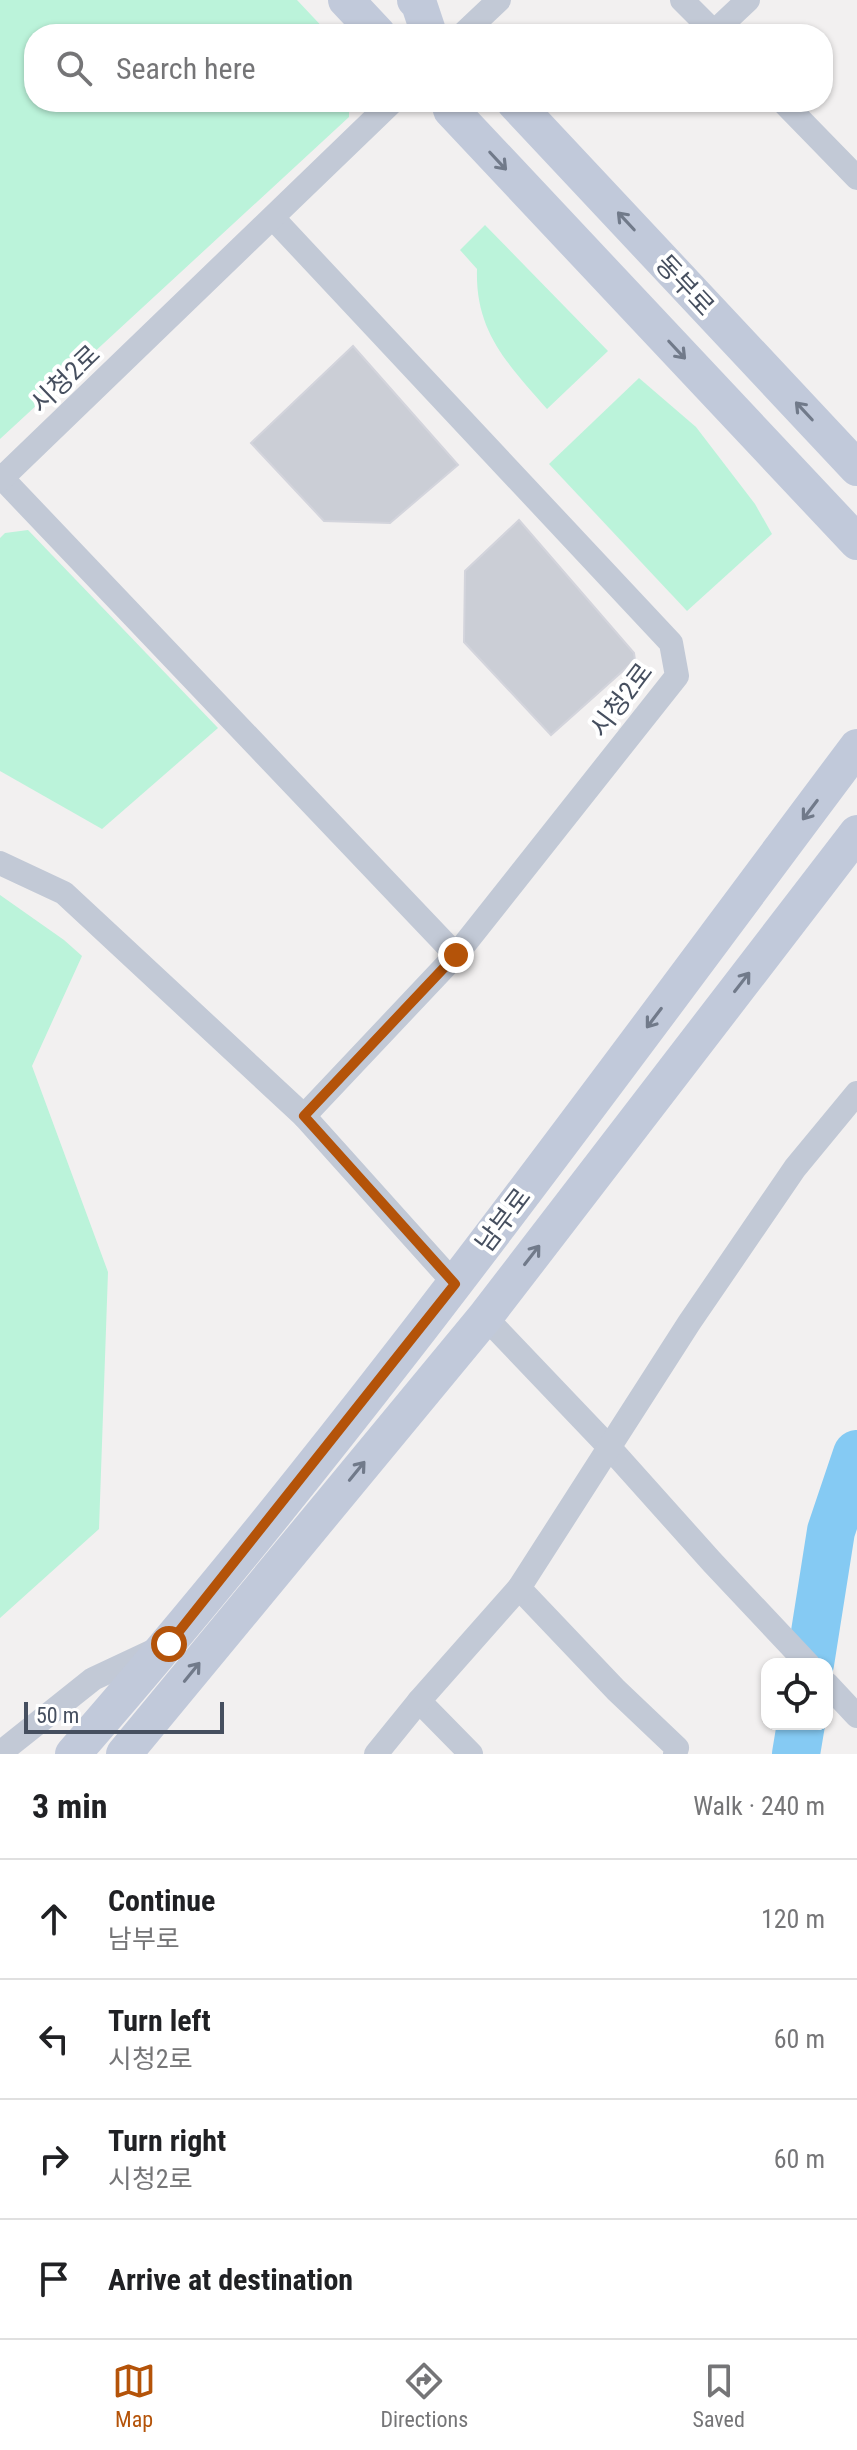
<!DOCTYPE html>
<meta charset="utf-8">
<style>
body{margin:0;font-family:"Roboto Condensed","Noto Sans KR",sans-serif;background:#f2f2f2;color:#202124}
.controls{position:absolute;right:24px;bottom:24px;display:grid;overflow:hidden;border-radius:16px;box-shadow:0 2px 6px #0004}
.controls button{width:72px;height:72px;display:grid;place-items:center;padding:0;border:0;border-bottom:2px solid #e0e0e0;background:#fff;color:#202124;font:40px sans-serif}
.scale{position:absolute;left:24px;bottom:20px;width:200px;box-sizing:border-box;padding-left:8px;border:4px solid #464f5f;border-top:0;font-size:22px;line-height:28px;white-space:nowrap;color:#464f5f;-webkit-text-stroke:6px #fff;paint-order:stroke}
.stop{position:absolute;width:24px;height:24px;margin:-18px;border:6px solid #b45309;border-radius:50%;background:#fff}
.stop.end{background:#b45309;border-color:#fff;box-shadow:0 2px 8px #0008}
.list{margin:0;padding:0;list-style:none}
h2{display:flex;justify-content:space-between;align-items:center;height:104px;margin:0;padding:0 32px;font-size:34px}
h2 small{font-size:26px;font-weight:400;color:#757577}
.list li{display:grid;grid-template-columns:52px 1fr auto;gap:24px;align-items:center;box-sizing:border-box;height:120px;padding:0 32px;border-top:2px solid #e0e0e0}
.list b{display:block;font-size:30px;white-space:nowrap}
.list p{margin:0;font-size:26px;white-space:nowrap;color:#757577}
.list em{font-size:26px;font-style:normal;color:#757577}
.icon{flex:none;width:44px;height:44px;fill:none;stroke:currentColor;stroke-width:2;stroke-linecap:round;stroke-linejoin:round}
.map{position:relative;flex:none;width:857px;height:1754px;overflow:hidden}
.search{position:absolute;background:#fff;box-shadow:0 2px 6px #0004;left:24px;right:24px;top:24px;height:88px;display:flex;align-items:center;gap:20px;box-sizing:border-box;padding:0 28px;border-radius:32px;color:#757577;font-size:30px}
.sheet{height:584px;background:#fff}
nav{display:flex;justify-content:space-around;align-items:center;box-sizing:border-box;height:112px;border-top:2px solid #e0e0e0;background:#fff;font-size:22px;color:#757577}
nav a{display:grid;justify-items:center;gap:4px}
nav .on{color:#b45309}
.map>svg:first-child{display:block}
.green{fill:#bbf3da}
.lines{fill:none;stroke-linecap:round;stroke-linejoin:round}
.river{stroke:#85caf3;stroke-width:48}
.building{fill:#cbced6;stroke:#d3d4dc;stroke-width:2}
.street{stroke:#c2c9d6;stroke-width:24}
.secondary{stroke:#c1c9da;stroke-width:36}
.oneway{stroke:#717a8a}
.route{stroke:#b45309;stroke-width:10}
.labels{text-anchor:middle;stroke-width:8;stroke-linejoin:round;paint-order:stroke}
.street-label{font-size:26px;fill:#464f5f;stroke:#fff}
</style>
<div class="map">
<svg width="857" height="1754" viewBox="0 0 857 1754">
<rect width="100%" height="100%" fill="#f2f0f0"/>
<g class="green">
<polygon points="0,0 297,0 329,34 34,34 34,102 349,102 349,117 0,439"/>
<path d="M485 225 608 351 547 409C508 364 475 332 477 269L460 250Z"/>
<polygon points="639,378 696,427 755,504 772,534 687,611 549,464"/>
<polygon points="28,530 218,728 102,829 0,771 0,538 5,533"/>
<polygon points="0,895 64,940 82,956 32,1066 108,1272 99,1529 0,1618"/>
</g>
<g class="lines">
<g class="river">
<polyline points="810,1664 831,1531 857,1454"/>
<polyline points="796,1754 801,1724"/>
</g>
</g>
<g class="building">
<polygon points="353,346 458,465 390,523 324,521 251,443"/>
<polygon points="519,520 634,653 635,660 551,735 464,642 465,571"/>
</g>
<g class="lines">
<g class="street">
<polyline points="682,0 716,34"/>
<polyline points="714,32 748,0"/>
<polyline points="463,34 499,0"/>
<polyline points="783,102 857,178"/>
<polyline points="273,218 671,643 677,676 456,955 304,1116"/>
<polyline points="2,478 456,955"/>
<polyline points="0,480 392,102"/>
<polyline points="0,863 64,893 304,1116 455,1284"/>
<polyline points="485,1317 609,1447 712,1562 808,1664"/>
<polyline points="519,1588 616,1690 677,1748 675,1754"/>
<polyline points="827,1684 857,1716"/>
<polyline points="419,1701 471,1754"/>
<polyline points="0,1753 93,1679 157,1649"/>
<polyline points="376,1754 419,1701 519,1588 689,1323 795,1168 857,1093"/>
</g>
<g class="secondary">
<polyline points="346,0 378,34"/>
<polyline points="415,0 419,4 429,34"/>
<polyline points="449,102 451,110 857,542"/>
<polyline points="514,102 857,468"/>
<path d="M73 1754C353 1434 602 1087 857 747"/>
<polyline points="124,1754 485,1317 857,833"/>
</g>
</g>
<defs><path id="oneway-shaft" d="M-6 0H5M1.5-3L5.5 0L1.5 3" fill="none" stroke-width="1.6" stroke-linecap="round" stroke-linejoin="round" transform="scale(2)"/></defs>
<g class="oneway">
<use href="#oneway-shaft" transform="translate(498 161) rotate(47)"/>
<use href="#oneway-shaft" transform="translate(626 221) rotate(-133)"/>
<use href="#oneway-shaft" transform="translate(677 350) rotate(47)"/>
<use href="#oneway-shaft" transform="translate(804 411) rotate(-133)"/>
<use href="#oneway-shaft" transform="translate(810 810) rotate(127)"/>
<use href="#oneway-shaft" transform="translate(742 982) rotate(-52)"/>
<use href="#oneway-shaft" transform="translate(654 1018) rotate(127)"/>
<use href="#oneway-shaft" transform="translate(532 1255) rotate(-52)"/>
<use href="#oneway-shaft" transform="translate(357 1471) rotate(-51)"/>
<use href="#oneway-shaft" transform="translate(192 1672) rotate(-51)"/>
</g>
<g class="lines">
<polyline class="route" points="169,1644 455,1284 304,1116 456,955"/>
</g>
<g class="labels">
<g class="street-label">
<text transform="translate(685 285) rotate(47)" y="9">동부로</text>
<text transform="translate(65 379) rotate(-44)" y="9">시청2로</text>
<text transform="translate(621 700) rotate(-53)" y="9">시청2로</text>
<text transform="translate(503 1220) rotate(-53)" y="9">남부로</text>
</g>
</g>
</svg>
<div class="controls">
<button><svg class="icon" aria-label="locate" viewBox="0 0 24 24"><circle cx="12" cy="12" r="6"/><path d="M12 2v4M12 18v4M2 12h4M18 12h4"/></svg></button>
</div>
<div class="scale">50 m</div>
<div class="stop" style="left:169px;top:1644px"></div>
<div class="stop end" style="left:456px;top:955px"></div>
<div class="search"><svg class="icon" aria-label="search" viewBox="0 0 24 24"><circle cx="10" cy="10" r="6"/><path d="M15 15l6 6"/></svg>Search here</div>
</div>
<section class="sheet">
<h2>3 min<small>Walk · 240 m</small></h2>
<ul class="list">
<li><svg class="icon" aria-label="ahead" viewBox="0 0 24 24"><path d="M12 20V5M6 11l6-6 6 6"/></svg><div><b>Continue</b><p>남부로</p></div><em>120 m</em></li>
<li><svg class="icon" aria-label="left" viewBox="0 0 24 24"><path d="M17 20v-9H6M10 6l-5 5 5 5"/></svg><div><b>Turn left</b><p>시청2로</p></div><em>60 m</em></li>
<li><svg class="icon" aria-label="right" viewBox="0 0 24 24"><path d="M7 20v-9h11M14 6l5 5-5 5"/></svg><div><b>Turn right</b><p>시청2로</p></div><em>60 m</em></li>
<li><svg class="icon" aria-label="arrive" viewBox="0 0 24 24"><path d="M6 21V4h12l-3 4 3 4H6"/></svg><div><b>Arrive at destination</b></div></li>
</ul>
</section>
<nav>
<a class="on"><svg class="icon" aria-label="map" viewBox="0 0 24 24"><path d="M3 6l6-2 6 2 6-2v14l-6 2-6-2-6 2zM9 4v14M15 6v14"/></svg>Map</a>
<a><svg class="icon" aria-label="directions" viewBox="0 0 24 24"><path d="M12 3l9 9-9 9-9-9zM9 14v-3h6M13 9l2 2-2 2"/></svg>Directions</a>
<a><svg class="icon" aria-label="saved" viewBox="0 0 24 24"><path d="M7 4h10v16l-5-4-5 4z"/></svg>Saved</a>
</nav>
